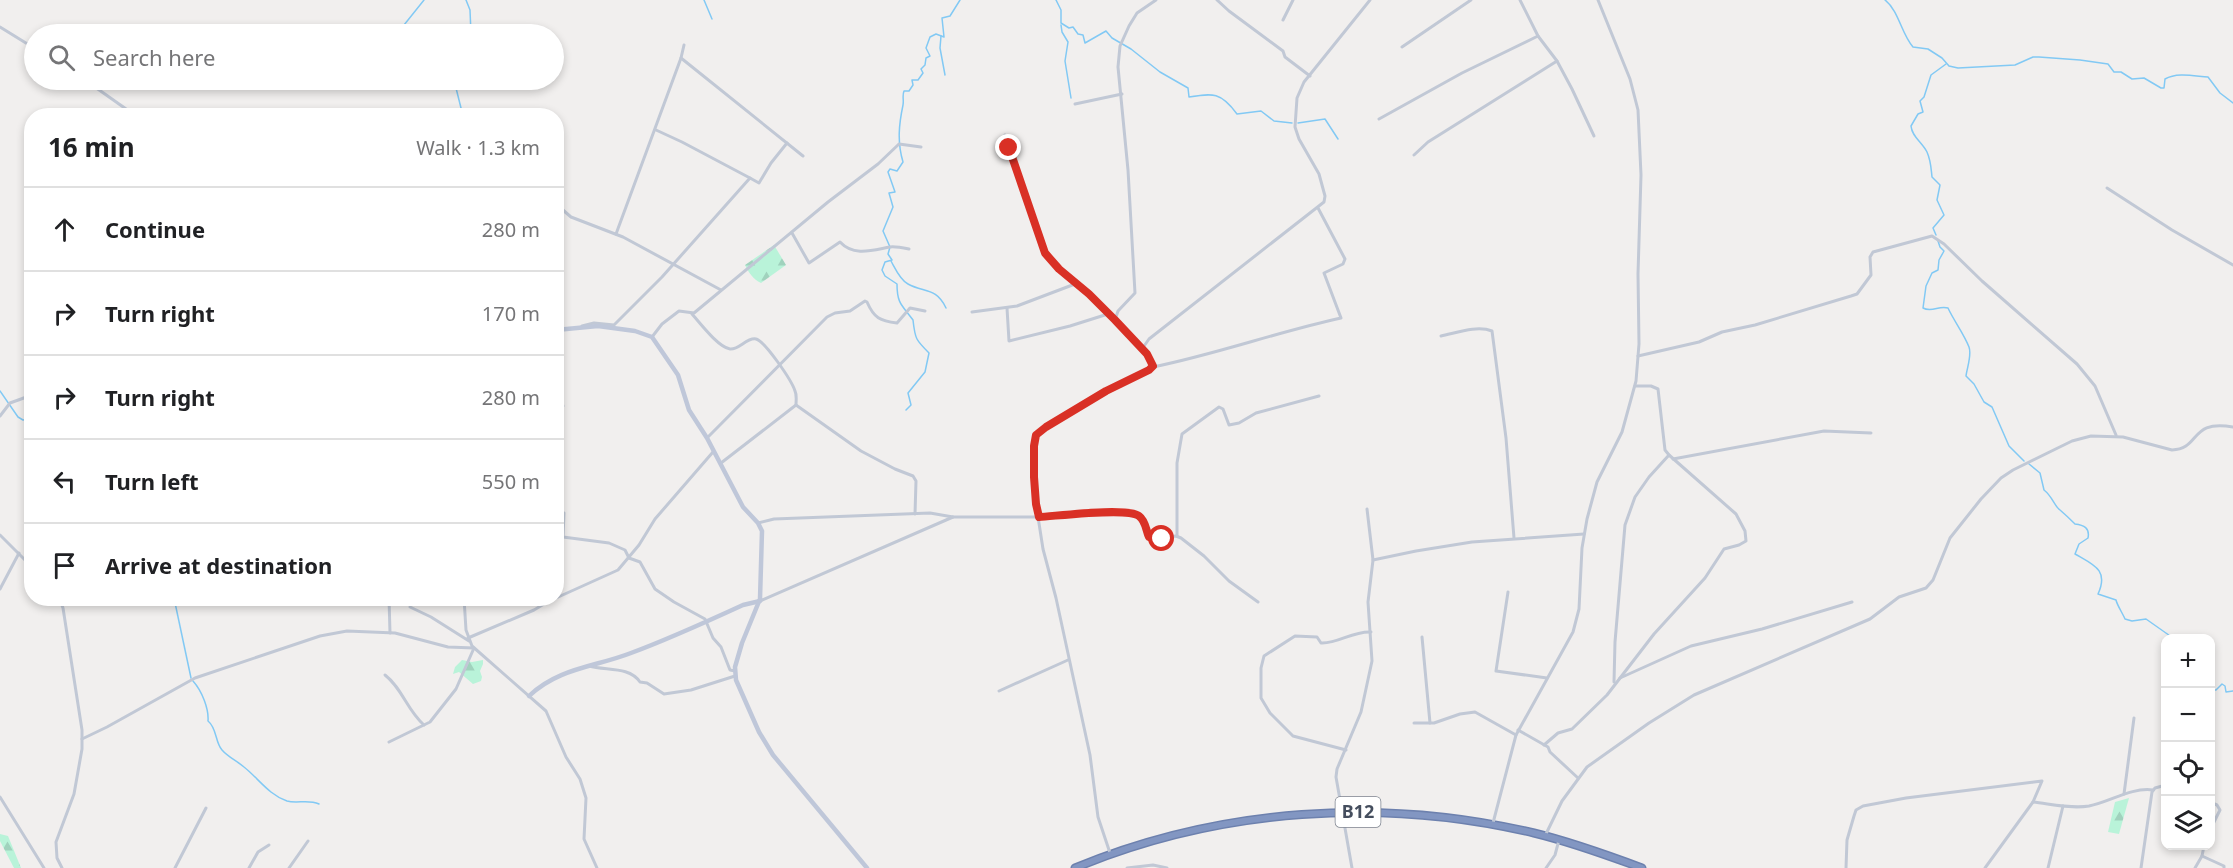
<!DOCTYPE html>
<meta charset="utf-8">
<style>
body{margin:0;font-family:"Noto Sans",sans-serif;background:#f6f6f6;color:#202124}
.controls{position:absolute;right:18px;bottom:18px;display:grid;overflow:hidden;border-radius:12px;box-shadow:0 3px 9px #0003}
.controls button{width:54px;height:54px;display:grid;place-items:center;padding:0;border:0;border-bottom:2px solid #e0e0e0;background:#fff;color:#202124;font:30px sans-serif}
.stop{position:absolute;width:18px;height:18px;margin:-14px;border:4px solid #d93025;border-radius:50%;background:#fff}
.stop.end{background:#d93025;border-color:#fff;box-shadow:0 2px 6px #0008}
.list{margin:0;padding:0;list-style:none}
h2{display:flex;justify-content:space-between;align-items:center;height:78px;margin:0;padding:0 24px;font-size:26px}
h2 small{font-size:20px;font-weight:400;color:#757577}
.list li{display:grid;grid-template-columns:39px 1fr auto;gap:18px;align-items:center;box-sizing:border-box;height:84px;padding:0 24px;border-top:2px solid #e0e0e0}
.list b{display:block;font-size:22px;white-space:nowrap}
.list em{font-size:20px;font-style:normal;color:#757577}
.icon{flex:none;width:33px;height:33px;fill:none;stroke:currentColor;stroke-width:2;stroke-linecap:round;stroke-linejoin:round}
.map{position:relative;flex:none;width:2233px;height:868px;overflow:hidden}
.search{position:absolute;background:#fff;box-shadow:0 3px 9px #0003;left:24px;top:24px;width:540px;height:66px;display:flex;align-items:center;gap:15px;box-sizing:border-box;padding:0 21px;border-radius:33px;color:#757577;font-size:22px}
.panel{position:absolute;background:#fff;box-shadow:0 3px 9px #0003;left:24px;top:108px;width:540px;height:498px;border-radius:24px}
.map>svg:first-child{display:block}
.forest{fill:url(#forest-firs)}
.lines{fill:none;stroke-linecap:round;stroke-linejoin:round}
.stream{stroke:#82c9f4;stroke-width:1.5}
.highway-casing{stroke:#6d81ae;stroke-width:9}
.street{stroke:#c1c8d5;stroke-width:3}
.secondary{stroke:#bfc7d9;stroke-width:4.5}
.highway{stroke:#8296c2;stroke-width:6}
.route{stroke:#d93025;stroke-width:8}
.labels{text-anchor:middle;stroke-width:6;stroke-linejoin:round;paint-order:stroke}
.shield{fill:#fff;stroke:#7d838e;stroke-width:1.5}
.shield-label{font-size:18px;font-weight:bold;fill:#454e5e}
</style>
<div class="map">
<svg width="2233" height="868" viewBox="0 0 2233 868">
<defs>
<pattern id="forest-firs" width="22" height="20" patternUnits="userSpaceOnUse" patternTransform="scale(1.5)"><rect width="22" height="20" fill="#b9f3d9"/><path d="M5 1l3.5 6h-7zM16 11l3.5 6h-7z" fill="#a0d2bd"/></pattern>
</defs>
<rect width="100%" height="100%" fill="#f1efee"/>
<g class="forest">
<path d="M774 245 786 265 761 283C753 279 749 273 745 265Z"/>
<polygon points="462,660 472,662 483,660 483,664 480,671 482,677 481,681 473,684 459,672 453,674 455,667"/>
<polygon points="2129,798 2119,834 2108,832 2115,802"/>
<polygon points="0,834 8,836 21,868 14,868 0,841"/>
</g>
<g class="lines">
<g class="stream">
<polyline points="466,0 470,10 471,34"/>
<polyline points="704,0 712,19"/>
<path d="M1056 0 1061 10V23L1069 28 1073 27 1078 34 1083 35 1085 43 1106 31 1112 38 1131 49 1160 72 1188 88 1189 97C1213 93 1221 92 1237 114L1261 111 1274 121 1292 123"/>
<path d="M1885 0C1899 11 1901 33 1913 47L1928 49 1942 58 1949 66 1958 68 2015 65 2033 57H2039L2080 60 2108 64 2114 72H2121L2132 79 2144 78 2161 88H2164L2165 79C2177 72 2194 76 2208 77L2220 93 2233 103"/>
<polyline points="1061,25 1062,32 1068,42 1065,61 1071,98"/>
<polyline points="403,34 404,25 424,0"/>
<polyline points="941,36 940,48 945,75"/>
<polyline points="454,80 463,116"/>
<polyline points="1298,123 1325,119 1338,139"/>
<path d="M1936 235 1933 228 1944 215 1937 200 1940 185 1932 177C1931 168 1931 161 1927 152 1922 142 1912 137 1911 126L1918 114 1923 112 1920 101 1924 97 1931 75 1946 64"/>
<path d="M1938 241 1940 247 1944 251 1939 260 1938 270 1932 273 1926 286 1923 308C1932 313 1939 305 1948 308 1954 321 1964 334 1969 347 1972 355 1967 368 1966 376L1974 384 1984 402 1992 407 2009 446 2024 461"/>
<path d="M891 261C895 268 900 280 908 284 924 293 936 287 946 308"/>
<polyline points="0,391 18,417 23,420 32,419"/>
<path d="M906 410 911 405 908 393 925 372 929 353C916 340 915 339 913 320 902 305 897 304 897 284L885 276 882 270 885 262 892 260 888 254 890 247 883 231 893 207 889 193 895 192 888 172 890 169 897 171 903 162C897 142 899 124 903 105 904 100 902 96 904 91H909L913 85 912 80H918L923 73 921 69 925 65 926 58 930 56 926 48 930 37 936 34 944 37 942 18 950 16 960 0"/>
<path d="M2029 464 2040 473 2044 490C2053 497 2054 506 2060 510 2067 516 2069 518 2075 524 2084 525 2090 528 2088 538L2079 544 2075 554C2094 565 2109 570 2098 594L2116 600C2117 605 2123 614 2125 619L2132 621 2146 619 2173 638"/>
<polyline points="174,598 191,678"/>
<path d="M193 681C202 691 209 709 208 721 217 728 215 742 222 750 228 757 237 761 244 767 258 778 269 795 287 801 297 804 308 799 319 804"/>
<polyline points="2210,690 2216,690 2222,684 2225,686 2226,692 2233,691"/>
</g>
<g class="highway-casing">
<path id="highway" d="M1075 868C1219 808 1383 797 1534 833 1571 842 1607 855 1642 868"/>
</g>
<g class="street">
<polyline points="1217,0 1229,11 1283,51 1285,57 1310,76"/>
<polyline points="1283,20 1293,0"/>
<polyline points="0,27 34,48"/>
<polyline points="684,45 681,58 803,156"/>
<polyline points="1402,47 1471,0"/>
<polyline points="1557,61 1572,89 1594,136"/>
<polyline points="85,80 136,116"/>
<polyline points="1075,104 1122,94"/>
<polyline points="1379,119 1462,73 1538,36"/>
<polyline points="656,130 682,142 750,178"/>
<polyline points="1005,135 1045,253 1059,269 1089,294 1142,349"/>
<polyline points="1414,155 1428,142 1557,61 1538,36 1520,0"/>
<polyline points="2107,188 2172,230 2233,265"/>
<polyline points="556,204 571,217 623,237 721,290"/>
<path d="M792 233 809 263 840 242C854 257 873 250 890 247 894 246 904 248 909 249"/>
<polyline points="616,234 681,58"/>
<polyline points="1007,308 1009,341 1070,326 1108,314"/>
<polyline points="972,312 1017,306 1075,284"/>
<path d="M692 314C700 323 718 347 730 349 739 350 747 337 756 339 765 341 792 381 795 391 797 395 796 400 796 405"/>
<polyline points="1115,320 1118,311 1135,293 1128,170 1118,67 1120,46 1129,26 1137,13 1156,0"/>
<polyline points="582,326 594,323 614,325 662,277 750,178 759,183 771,163 787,143"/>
<path d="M1441 336C1456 333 1477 325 1492 331L1506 438 1514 538"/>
<polyline points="652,337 662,324 679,311 694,313 828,202 878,164 899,144 921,147"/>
<polyline points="1638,356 1699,342 1722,332 1755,325 1851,296 1857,294 1871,275 1870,257 1873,252 1932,236 1944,244 1982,281 2077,364 2095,386 2116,435"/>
<path d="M1153 367C1217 354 1277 332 1341 318L1324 273 1343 264 1345 259 1318 208"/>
<polyline points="556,391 563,406"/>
<polyline points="31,395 32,381"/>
<polyline points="0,416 10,403 32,395"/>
<path d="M707 438 827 317 835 313 850 311 865 301 867 302C874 318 880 321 897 323L910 308 925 311"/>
<polyline points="1673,459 1824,431 1871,433"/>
<polyline points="721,463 796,405 861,451 895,469 913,476 916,481 915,514"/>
<polyline points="556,511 564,513 563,537 609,543 625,550 629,558 640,562 655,589 674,602 705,619 713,638 721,647 730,670 735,671"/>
<polyline points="758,523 774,519 930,513 953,517"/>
<polyline points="0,535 32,567"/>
<polyline points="1177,536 1177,463 1182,434 1219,407 1223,409 1229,425 1239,423 1256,413 1319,396"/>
<polyline points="1373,560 1416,551 1472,542 1584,534"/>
<polyline points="0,589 19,553"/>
<polyline points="1508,592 1496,671 1547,678"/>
<polyline points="59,598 63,608 82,730 82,749 74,794 56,842 57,858 62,868"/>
<polyline points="389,598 390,633"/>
<polyline points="464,598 466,630 472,646 546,711 566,757 580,779 586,798 584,839 597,868"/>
<polyline points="556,598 618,570 639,545 655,519 713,452"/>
<polyline points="760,601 953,517 1039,517 1116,512 1139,516 1151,539 1176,536 1181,538 1204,556 1229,581 1258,602"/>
<polyline points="410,607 431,617 469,641"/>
<polyline points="1422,637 1430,723"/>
<polyline points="468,638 534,610 554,598"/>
<path d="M589 666C606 671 629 666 640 682L647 683 664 694 691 690 735 676"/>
<path d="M385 675C402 688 407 710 424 725"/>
<polyline points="1620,678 1691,646 1762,629 1852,602"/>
<polyline points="1614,682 1615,642 1625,525 1635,497 1649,477 1669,455"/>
<polyline points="999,691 1068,660"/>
<polyline points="1414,723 1434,723 1460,714 1475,712 1516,735"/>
<polyline points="1518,730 1548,747 1550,752 1578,778"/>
<polyline points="82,739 107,727 195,678 320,636 347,631 395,633 448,647 474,648 456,689 430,722 389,742"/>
<polyline points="1544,745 1558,733 1572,729 1607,695 1654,634 1705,578 1724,549 1739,545 1746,541 1745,531 1736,514 1669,455 1665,450 1658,389 1651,386 1635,386"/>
<path d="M1346 750 1293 736 1270 713 1261 698V668L1264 656 1295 636 1317 637 1321 643C1338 644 1352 631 1371 632"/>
<polyline points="2124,794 2134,718"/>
<polyline points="0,797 44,868"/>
<path d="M2033 802C2051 804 2071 809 2089 806 2110 802 2131 787 2153 790"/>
<polyline points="2210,802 2217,805 2220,810 2210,830"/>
<polyline points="1493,823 1516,735 1573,632 1579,609 1582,548 1587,519 1597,482 1622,432 1636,381 1639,344 1638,274 1641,175 1638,110 1630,79 1598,0"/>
<path d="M1545 836 1562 801 1587 767 1649 723 1694 695 1870 619 1899 597 1926 588 1933 580 1950 538 1981 499 2001 478 2013 470 2072 441 2091 436 2123 437 2172 450C2201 449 2189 419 2233 427"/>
<polyline points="2204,846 2202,856 2224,866 2224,868"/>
<polyline points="1110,853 1098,817 1090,755 1056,598 1043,549 1036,504 1034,446 1036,435 1042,430 1106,391 1151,369 1153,363 1142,349 1149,339 1324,202 1325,196 1319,174 1299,139 1295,127 1297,98 1304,82 1370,0"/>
<polyline points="175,868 206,808"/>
<polyline points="249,868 258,852 269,845"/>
<polyline points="289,868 308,841"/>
<polyline points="1127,868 1153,865 1167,868"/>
<polyline points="1352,868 1336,777 1337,769 1361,712 1372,661 1368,602 1373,560 1367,509"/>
<polyline points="1546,868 1555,855 1559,840"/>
<polyline points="1846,868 1847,840 1854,816 1856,810 1863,806 1906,798 2042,781 2033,802 1985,868"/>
<polyline points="2048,868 2063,806"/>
<polyline points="2141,868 2152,792 2155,788 2166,785"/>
<polyline points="2195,868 2202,856"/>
</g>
<g class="secondary">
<polyline points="556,330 598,326 635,331 652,337 678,375 689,410 707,438 743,507 758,523 762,531 760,599 742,643 735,667 736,680 759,732 773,755 867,868"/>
<path d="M529 696C558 668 595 667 631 653 669 639 706 622 743 605L760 601"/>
</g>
<use href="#highway" class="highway"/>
</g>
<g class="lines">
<path class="route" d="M1009 148 1045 253 1059 269 1089 294 1115 320 1147 354 1153 366 1149 370 1106 391 1046 427 1036 435 1034 446V477L1036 504 1039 517C1057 516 1127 507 1139 516 1146 521 1146 531 1149 537L1162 539"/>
</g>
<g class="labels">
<rect class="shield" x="1335.5" y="797" width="45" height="30" rx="4.5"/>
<g class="shield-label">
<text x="1358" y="818">B12</text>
</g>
</g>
</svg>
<div class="controls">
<button>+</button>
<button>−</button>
<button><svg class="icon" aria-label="locate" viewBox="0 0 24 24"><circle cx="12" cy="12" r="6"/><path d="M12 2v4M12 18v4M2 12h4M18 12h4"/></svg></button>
<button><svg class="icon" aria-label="layers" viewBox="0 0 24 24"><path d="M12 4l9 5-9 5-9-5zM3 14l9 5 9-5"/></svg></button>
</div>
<div class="stop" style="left:1162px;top:539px"></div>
<div class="stop end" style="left:1009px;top:148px"></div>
<div class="search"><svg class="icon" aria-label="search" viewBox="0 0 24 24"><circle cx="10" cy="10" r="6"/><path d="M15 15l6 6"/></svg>Search here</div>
<section class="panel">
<h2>16 min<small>Walk · 1.3 km</small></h2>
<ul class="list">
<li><svg class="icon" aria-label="ahead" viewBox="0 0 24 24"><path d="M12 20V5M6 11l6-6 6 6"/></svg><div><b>Continue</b></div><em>280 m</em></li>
<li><svg class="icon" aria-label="right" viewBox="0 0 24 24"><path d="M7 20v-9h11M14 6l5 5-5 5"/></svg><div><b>Turn right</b></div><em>170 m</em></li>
<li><svg class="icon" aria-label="right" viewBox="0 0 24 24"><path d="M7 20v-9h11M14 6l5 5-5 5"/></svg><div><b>Turn right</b></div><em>280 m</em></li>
<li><svg class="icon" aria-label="left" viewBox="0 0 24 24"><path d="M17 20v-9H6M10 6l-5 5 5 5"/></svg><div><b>Turn left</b></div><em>550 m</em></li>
<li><svg class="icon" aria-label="arrive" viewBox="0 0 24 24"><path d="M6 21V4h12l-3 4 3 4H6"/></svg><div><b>Arrive at destination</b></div></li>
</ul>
</section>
</div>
